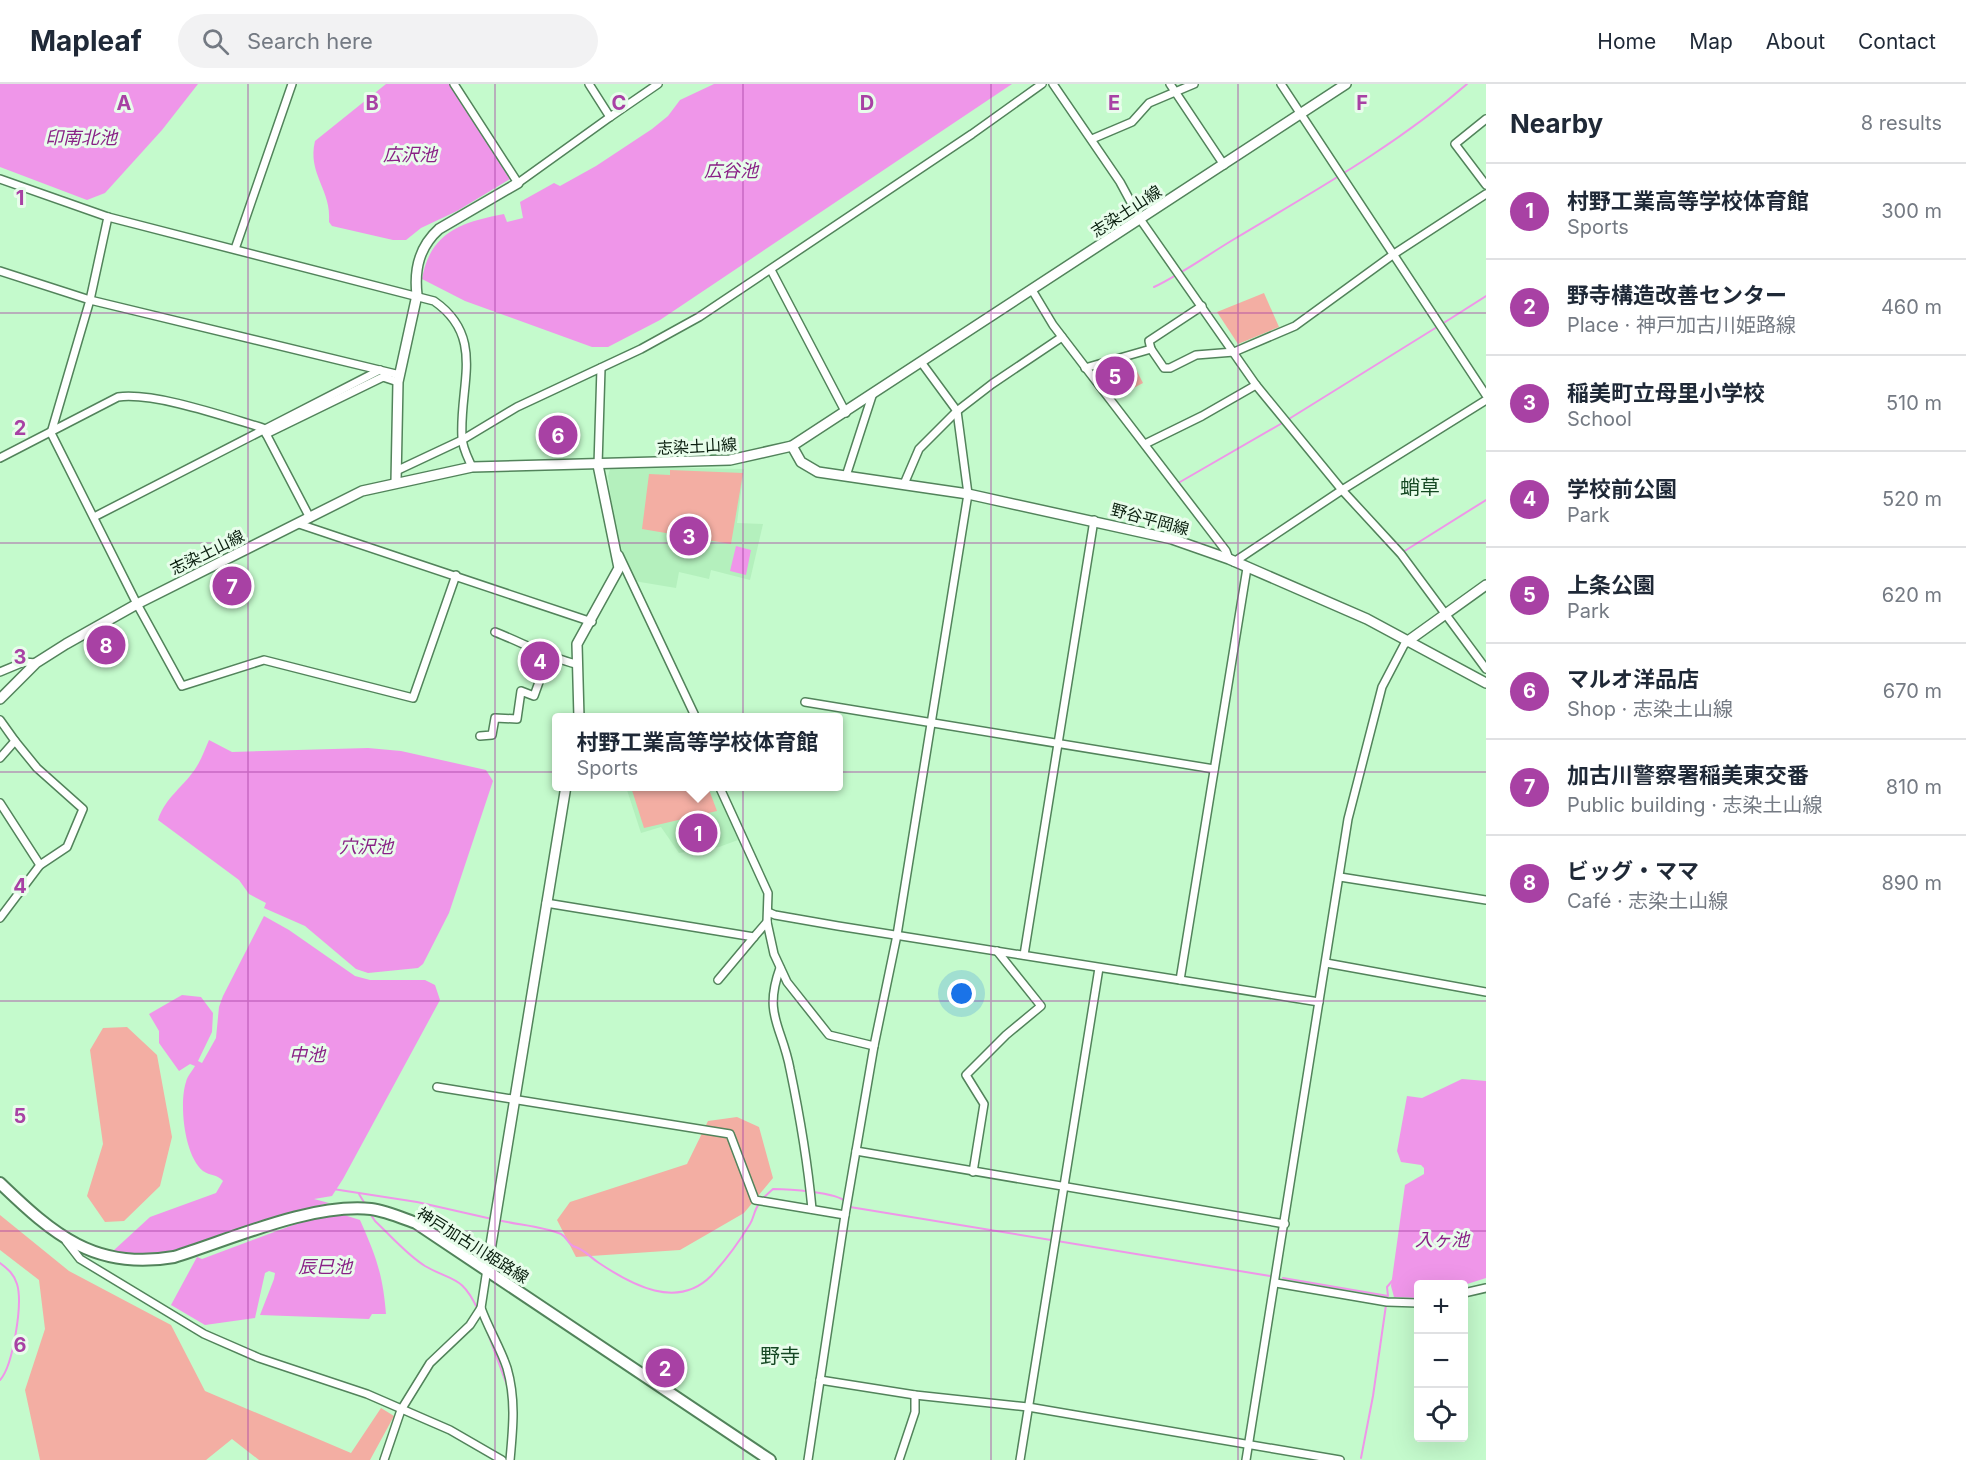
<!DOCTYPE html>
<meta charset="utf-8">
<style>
body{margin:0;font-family:Inter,"Noto Sans JP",sans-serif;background:#f2f2f3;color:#1f2937}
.controls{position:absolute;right:18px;bottom:18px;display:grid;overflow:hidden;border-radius:6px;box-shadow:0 6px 24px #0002}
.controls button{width:54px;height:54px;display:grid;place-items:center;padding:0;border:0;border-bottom:2px solid #e0e1e3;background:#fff;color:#1f2937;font:30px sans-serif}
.you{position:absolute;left:962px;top:910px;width:21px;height:21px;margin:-15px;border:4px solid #fff;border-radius:50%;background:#1a73e8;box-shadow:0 0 0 9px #1a73e833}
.badge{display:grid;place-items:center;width:39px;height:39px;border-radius:50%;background:#a841a4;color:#fff;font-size:20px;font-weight:700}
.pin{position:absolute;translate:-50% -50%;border:3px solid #fff;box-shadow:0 2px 6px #0006}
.popup{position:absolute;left:552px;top:629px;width:291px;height:78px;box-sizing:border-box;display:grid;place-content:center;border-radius:6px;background:#fff;filter:drop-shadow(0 2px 4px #0005);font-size:20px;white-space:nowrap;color:#747a83}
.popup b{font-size:22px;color:#1f2937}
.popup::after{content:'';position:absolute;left:50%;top:100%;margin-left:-12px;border:12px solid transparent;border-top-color:#fff}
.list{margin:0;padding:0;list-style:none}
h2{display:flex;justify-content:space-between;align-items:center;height:78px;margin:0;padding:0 24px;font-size:26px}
h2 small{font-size:20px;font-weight:400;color:#747a83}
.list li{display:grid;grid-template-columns:39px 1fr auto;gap:18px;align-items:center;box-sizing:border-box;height:96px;padding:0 24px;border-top:2px solid #e0e1e3}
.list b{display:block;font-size:22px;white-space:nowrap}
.list p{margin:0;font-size:20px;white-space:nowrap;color:#747a83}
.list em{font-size:20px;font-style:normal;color:#747a83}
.icon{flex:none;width:33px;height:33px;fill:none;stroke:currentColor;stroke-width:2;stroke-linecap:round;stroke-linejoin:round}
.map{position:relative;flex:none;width:1486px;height:1376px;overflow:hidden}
header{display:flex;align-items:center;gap:36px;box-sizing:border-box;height:84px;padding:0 30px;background:#fff;border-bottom:2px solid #e0e1e3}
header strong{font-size:28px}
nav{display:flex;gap:33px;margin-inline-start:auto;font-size:21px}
.search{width:420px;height:54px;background:#f2f2f3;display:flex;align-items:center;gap:15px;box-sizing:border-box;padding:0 21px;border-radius:33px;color:#747a83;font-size:22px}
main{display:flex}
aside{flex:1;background:#fff}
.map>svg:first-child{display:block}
.built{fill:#b4f0bd}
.green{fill:#f3aea3}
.water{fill:#ef96e9}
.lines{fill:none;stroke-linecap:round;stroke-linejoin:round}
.stream{stroke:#ef96e9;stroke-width:2}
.street-casing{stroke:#52835b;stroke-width:10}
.secondary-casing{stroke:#52835b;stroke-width:12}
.primary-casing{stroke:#52835b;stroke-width:14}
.street{stroke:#fff;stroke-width:7}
.secondary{stroke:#fff;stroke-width:9}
.primary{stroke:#fff;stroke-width:10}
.grid{fill:none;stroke:#a841a4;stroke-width:1.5;stroke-opacity:0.55}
.labels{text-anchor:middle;stroke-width:6;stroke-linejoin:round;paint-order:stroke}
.street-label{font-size:16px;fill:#091e0e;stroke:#e8fdeb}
.water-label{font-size:18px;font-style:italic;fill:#892186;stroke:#e8fdeb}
.quarter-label{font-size:20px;fill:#154823;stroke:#e8fdeb}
.grid-label{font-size:20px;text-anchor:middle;font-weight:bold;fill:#a841a4;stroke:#e8fdeb;stroke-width:6;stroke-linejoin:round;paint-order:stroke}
</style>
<header>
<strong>Mapleaf</strong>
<div class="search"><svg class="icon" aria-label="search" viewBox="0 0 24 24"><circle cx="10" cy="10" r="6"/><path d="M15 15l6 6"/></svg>Search here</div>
<nav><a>Home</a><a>Map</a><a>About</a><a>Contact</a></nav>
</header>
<main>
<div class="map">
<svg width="1486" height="1376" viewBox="0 0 1486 1376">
<rect width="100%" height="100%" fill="#c4facc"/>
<g class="built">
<polygon points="611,382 744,385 737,439 763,440 750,496 711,486 709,495 679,488 676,504 634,497 624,473 614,437 608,392"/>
<polygon points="626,703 715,703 738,756 719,763 679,769 661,743 641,749"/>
</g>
<g class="green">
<polygon points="1264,209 1279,243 1238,260 1217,228"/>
<polygon points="1128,270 1143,299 1109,317 1085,284"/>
<polygon points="670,386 743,389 731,460 642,445 649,390 670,391"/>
<polygon points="631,703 708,703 717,727 644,744"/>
<polygon points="127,943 157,971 172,1053 160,1102 124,1137 105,1138 87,1112 103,1060 90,966 103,944"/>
<polygon points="737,1033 759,1043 773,1094 744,1129 680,1166 576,1173 557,1136 570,1118 687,1080 708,1037"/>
<polygon points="0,1131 69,1187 171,1241 205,1307 351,1369 381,1324 394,1332 370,1376 259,1376 232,1355 206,1376 40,1376 25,1306 45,1245 39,1196 0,1166"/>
</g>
<g class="water">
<polygon points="0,0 198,0 162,46 105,109 87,116 0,83"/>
<path d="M386 0H450L510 95 457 127 421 144 406 156H393L332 142 329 138C332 106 307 90 315 57Z"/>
<path d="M714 0H1012L660 236 608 263H592L465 217 422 195C430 148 462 138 504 130L507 138 523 134 520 118 554 99 560 102 596 82 652 45 668 32 680 16Z"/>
<polygon points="736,462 751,466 746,491 730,487"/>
<path d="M209 656 232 668 368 664 401 667 486 686 493 697 449 829 423 880 418 884 368 889 356 885 305 842 264 824 266 819 249 810 239 796 158 736C165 713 185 702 197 682 202 674 205 665 209 656Z"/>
<path d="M264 832 289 846 355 892 370 896H425L435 901 440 916 343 1095 332 1112 314 1115 329 1119C256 1134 189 1180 113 1167L150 1133 216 1109 223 1097C217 1090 210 1092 203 1087 184 1072 179 1019 186 998 187 993 192 987 195 982L190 980 179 987 159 959V947L149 930 182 911 201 913 213 929 212 948 198 977 202 979 216 954 219 923 223 912Z"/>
<polygon points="1462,995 1486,997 1486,1194 1464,1201 1418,1200 1418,1214 1394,1213 1391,1202 1405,1101 1424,1090 1424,1084 1421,1081 1401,1078 1397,1067 1407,1012 1422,1014"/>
<path d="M344 1131 360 1136C376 1172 383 1191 386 1230H372L369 1235 260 1231 274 1195 275 1189 269 1187 265 1189 255 1234 205 1241 171 1221 197 1173 202 1175 312 1134Z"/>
</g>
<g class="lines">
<g class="stream">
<path d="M1154 203C1183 189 1209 170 1236 154 1316 106 1397 61 1467 0"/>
<polyline points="1442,240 1486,212"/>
<polyline points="1180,398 1284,338 1437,243"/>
<polyline points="1403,468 1486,416"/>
<polyline points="333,1105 417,1118 492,1135"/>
<polyline points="359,1110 365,1120"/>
<path d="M762 1115 773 1105C787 1105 837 1108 846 1118"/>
<polyline points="850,1123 1270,1192"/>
<path d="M369 1128 375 1137C390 1151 407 1171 425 1182 453 1198 462 1191 478 1226"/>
<path d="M498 1136C518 1141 542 1142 561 1150 567 1153 568 1160 573 1162 587 1167 587 1171 599 1179 632 1201 677 1226 711 1192 725 1177 739 1158 750 1140 754 1134 754 1126 759 1120"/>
<path d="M0 1179C8 1185 14 1190 17 1200 23 1219 13 1282 0 1296"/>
<polyline points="1283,1194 1388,1212 1387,1203 1393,1196"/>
<polyline points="484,1239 508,1304"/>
<polyline points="509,1354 509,1342"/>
<polyline points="1361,1374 1373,1312 1386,1221"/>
</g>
<g class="street-casing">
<g id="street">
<polyline points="454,0 518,99 610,33"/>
<polyline points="589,0 610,33 658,0"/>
<polyline points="1053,0 1120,98 1140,135 1256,301 1342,406 1401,470 1486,585"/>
<polyline points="1170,0 1224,81"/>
<polyline points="1281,0 1486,311"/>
<polyline points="1486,35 1455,60 1486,101"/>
<polyline points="1092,55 1132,38 1149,19 1194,0"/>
<path d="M0 95 108 133 434 217C486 253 459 301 462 353 462 363 468 374 472 383"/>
<polyline points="108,133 90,216 51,349 137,520 182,602 264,576 413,614 456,491"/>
<polyline points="235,165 292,0"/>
<polyline points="771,186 846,329"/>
<polyline points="0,187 90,216 400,291"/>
<polyline points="1032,206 1053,241 1226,467 1229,475"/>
<polyline points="1151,265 1149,257 1202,222"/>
<polyline points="1085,284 1151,265 1164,284 1170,284 1196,271 1234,268 1295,242 1394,170 1486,110"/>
<polyline points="266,350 383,293 398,298"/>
<polyline points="1145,360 1202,332 1256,301"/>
<path d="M0 374 118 313C155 308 226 333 263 344L310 434"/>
<polyline points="598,381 601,284"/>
<polyline points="396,387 462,356 517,323 641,265 699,233 972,50 1042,0"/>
<polyline points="846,392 872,312"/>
<polyline points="904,400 919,365 957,327 992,300 1062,253"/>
<polyline points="94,433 380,286"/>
<polyline points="299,440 592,538"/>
<polyline points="619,471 696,634"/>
<polyline points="1234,478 1342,406 1486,316"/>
<path d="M495 548C523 559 548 573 576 580"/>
<polyline points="0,588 24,578 36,579"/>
<polyline points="805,618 1214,685"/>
<polyline points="0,636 15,657 0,674"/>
<polyline points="480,652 492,651 495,634 517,635 521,607 534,612 548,573"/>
<polyline points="719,702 768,809 767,838 774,870 787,898 829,951 874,962"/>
<polyline points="0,719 40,781"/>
<polyline points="1340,793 1486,816"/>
<polyline points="546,819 754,853 767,838"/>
<polyline points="768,828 775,831 838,842 1319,918"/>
<polyline points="0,834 40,781 67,763 83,725 37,684 15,657"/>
<polyline points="1024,871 1094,436"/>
<polyline points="1326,879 1486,908"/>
<path d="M780 884C763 931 782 942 790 985 799 1028 808 1082 812 1125"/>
<polyline points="718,896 754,853"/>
<polyline points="1180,896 1247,484"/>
<polyline points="437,1003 730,1050 755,1116 845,1131"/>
<polyline points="856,1067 1285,1140"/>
<polyline points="973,1088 984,1020 966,991 1006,951 1041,922 997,867"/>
<polyline points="66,1157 80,1175 204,1250 259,1274 367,1310 450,1346 502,1376"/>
<polyline points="1276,1199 1387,1218 1418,1219"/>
<polyline points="1464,1209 1486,1204"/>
<path d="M481 1224C488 1244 501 1265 507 1284 516 1315 513 1344 510 1376"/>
<polyline points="820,1296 915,1311 1028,1323 1340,1376"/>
<polyline points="384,1376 401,1326 430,1279 470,1241 481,1224 487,1185"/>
<polyline points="808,1376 845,1131 874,962 897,851 968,410 957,327 921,278"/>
<polyline points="899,1376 915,1328 915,1311"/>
<polyline points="1020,1376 1099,884"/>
<polyline points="1246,1376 1348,735 1382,603 1404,561 1408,557"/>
</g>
</g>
<g class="secondary-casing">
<g id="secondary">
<polyline points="792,362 801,378 818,388 968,410 1172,455 1229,475 1367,535 1486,599"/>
<path d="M396 398 398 298 417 211C414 185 419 163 439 145L518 99"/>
<polyline points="1408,557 1486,501"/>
<polyline points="0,615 36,579 66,560 137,520 362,407 472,383 730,376 792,362 1346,0"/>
<polyline points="579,634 577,560 619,484 598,381"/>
<polyline points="487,1185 566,702"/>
</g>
</g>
<g class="primary-casing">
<path id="primary" d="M0 1099C53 1150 95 1187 174 1173 232 1155 311 1119 371 1125 386 1127 402 1134 416 1139L770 1376"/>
</g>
<use href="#street" class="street"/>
<use href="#secondary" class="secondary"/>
<use href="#primary" class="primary"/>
</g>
<path class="grid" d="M248 0V1376M495 0V1376M743 0V1376M991 0V1376M1238 0V1376M0 229H1486M0 459H1486M0 688H1486M0 917H1486M0 1147H1486"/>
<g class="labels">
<g class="street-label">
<text transform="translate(1126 127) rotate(-33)" y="6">志染土山線</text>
<text transform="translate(697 362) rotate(-3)" y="6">志染土山線</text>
<text transform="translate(1150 435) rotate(15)" y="6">野谷平岡線</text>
<text transform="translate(207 468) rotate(-26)" y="6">志染土山線</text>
<text transform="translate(473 1161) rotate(32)" y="6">神戸加古川姫路線</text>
</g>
<g class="water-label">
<text x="81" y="60">印南北池</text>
<text x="410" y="77">広沢池</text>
<text x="731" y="93">広谷池</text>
<text x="366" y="769">穴沢池</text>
<text x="307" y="977">中池</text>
<text x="1442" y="1162">入ヶ池</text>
<text x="325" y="1189">辰巳池</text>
</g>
<g class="quarter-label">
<text x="1420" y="410">蛸草</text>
<text x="780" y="1279">野寺</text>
</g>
</g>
<g class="grid-label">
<text x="124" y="26">A</text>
<text x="372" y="26">B</text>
<text x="619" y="26">C</text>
<text x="867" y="26">D</text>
<text x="1114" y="26">E</text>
<text x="1362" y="26">F</text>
<text x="20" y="121">1</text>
<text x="20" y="351">2</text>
<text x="20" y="580">3</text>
<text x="20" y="809">4</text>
<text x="20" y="1039">5</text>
<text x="20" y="1268">6</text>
</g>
</svg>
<div class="controls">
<button>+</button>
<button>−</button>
<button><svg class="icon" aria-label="locate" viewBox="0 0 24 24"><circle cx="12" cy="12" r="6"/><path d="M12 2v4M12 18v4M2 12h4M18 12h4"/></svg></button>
</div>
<div class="you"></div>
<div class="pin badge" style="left:698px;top:749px">1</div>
<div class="popup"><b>村野工業高等学校体育館</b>Sports</div>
<div class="pin badge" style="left:665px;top:1284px">2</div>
<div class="pin badge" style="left:689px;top:452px">3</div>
<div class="pin badge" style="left:540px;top:577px">4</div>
<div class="pin badge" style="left:1115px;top:292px">5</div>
<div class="pin badge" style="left:558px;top:351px">6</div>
<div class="pin badge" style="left:232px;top:502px">7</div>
<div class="pin badge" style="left:106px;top:561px">8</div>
</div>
<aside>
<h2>Nearby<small>8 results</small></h2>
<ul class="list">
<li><span class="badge">1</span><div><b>村野工業高等学校体育館</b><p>Sports</p></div><em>300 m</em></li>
<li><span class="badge">2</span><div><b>野寺構造改善センター</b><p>Place · 神戸加古川姫路線</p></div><em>460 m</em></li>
<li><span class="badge">3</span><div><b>稲美町立母里小学校</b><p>School</p></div><em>510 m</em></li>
<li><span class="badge">4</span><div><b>学校前公園</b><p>Park</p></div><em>520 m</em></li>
<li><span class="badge">5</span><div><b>上条公園</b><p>Park</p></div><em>620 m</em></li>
<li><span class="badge">6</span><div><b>マルオ洋品店</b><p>Shop · 志染土山線</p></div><em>670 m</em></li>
<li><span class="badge">7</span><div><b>加古川警察署稲美東交番</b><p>Public building · 志染土山線</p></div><em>810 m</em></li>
<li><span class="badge">8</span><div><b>ビッグ・ママ</b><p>Café · 志染土山線</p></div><em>890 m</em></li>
</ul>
</aside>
</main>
